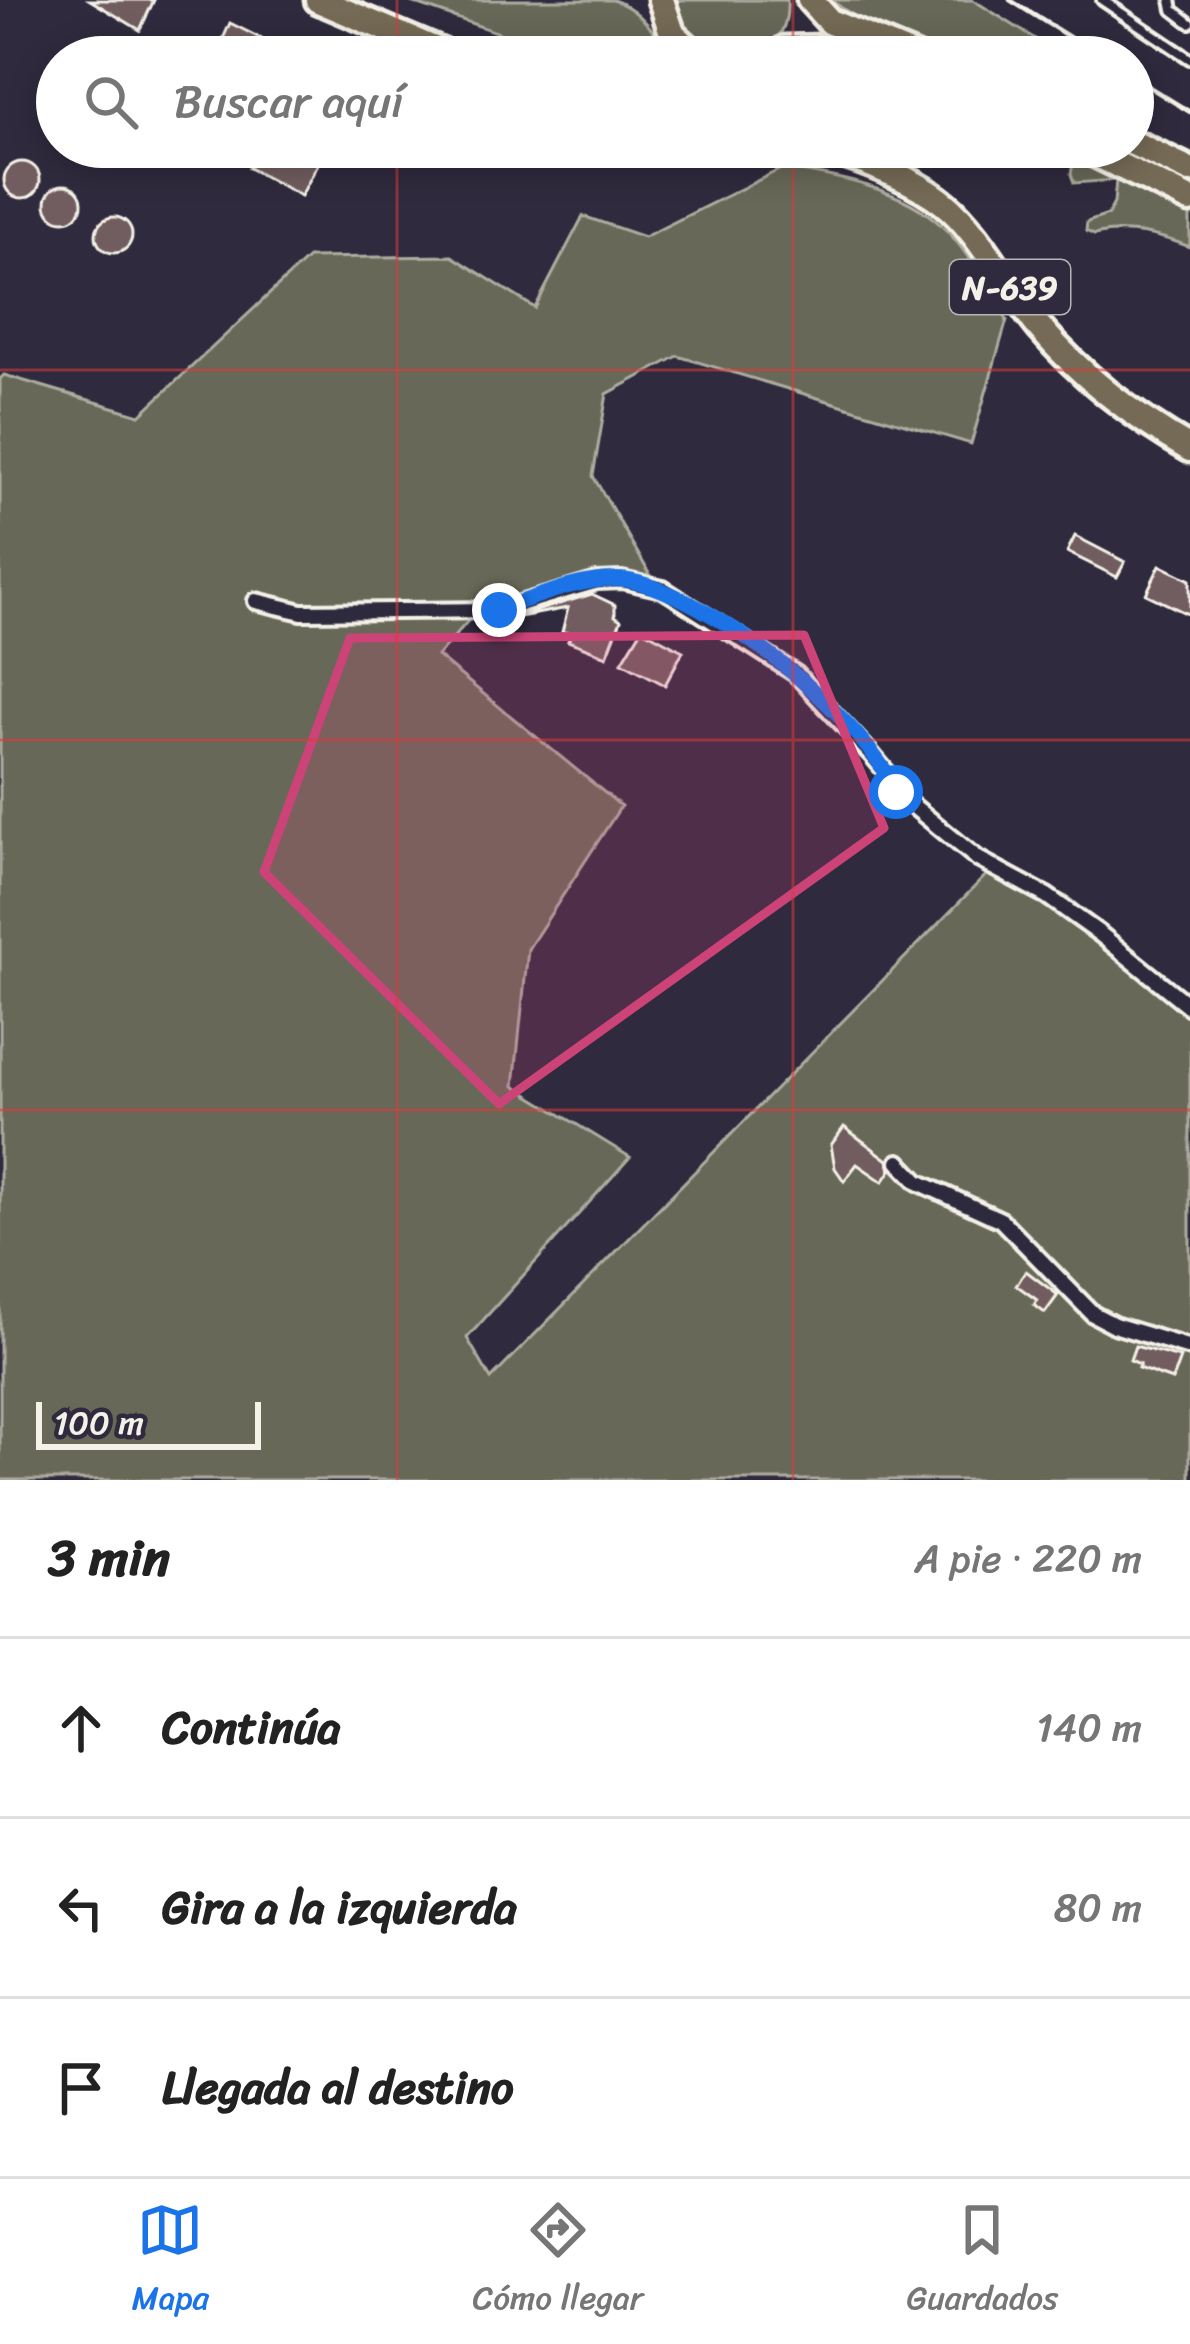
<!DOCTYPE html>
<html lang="es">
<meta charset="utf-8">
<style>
body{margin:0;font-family:Sriracha,sans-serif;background:#f6f6f6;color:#222}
.scale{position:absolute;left:36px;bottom:30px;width:225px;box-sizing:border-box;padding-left:12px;border:6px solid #f4f1e8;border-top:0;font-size:33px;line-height:42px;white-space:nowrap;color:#f4f1e8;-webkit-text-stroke:9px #2f2a3d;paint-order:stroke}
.stop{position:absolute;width:36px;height:36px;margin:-27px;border:9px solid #1a73e8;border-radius:50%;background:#fff}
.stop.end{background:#1a73e8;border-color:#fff;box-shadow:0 3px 12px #0008}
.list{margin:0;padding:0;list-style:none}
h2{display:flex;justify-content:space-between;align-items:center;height:156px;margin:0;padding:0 48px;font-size:51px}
h2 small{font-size:39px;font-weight:400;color:#767676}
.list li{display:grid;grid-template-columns:78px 1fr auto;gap:36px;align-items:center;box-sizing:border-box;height:180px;padding:0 48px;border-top:3px solid #e0e0e0}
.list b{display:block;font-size:45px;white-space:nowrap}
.list em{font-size:39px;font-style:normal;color:#767676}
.icon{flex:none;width:66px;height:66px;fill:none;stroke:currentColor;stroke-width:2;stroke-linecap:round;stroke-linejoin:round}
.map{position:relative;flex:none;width:1190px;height:1480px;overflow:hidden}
.search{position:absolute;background:#fff;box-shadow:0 6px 30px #0003;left:36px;right:36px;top:36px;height:132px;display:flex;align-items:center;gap:30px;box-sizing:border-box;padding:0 42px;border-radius:66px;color:#767676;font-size:45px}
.sheet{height:696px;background:#fff}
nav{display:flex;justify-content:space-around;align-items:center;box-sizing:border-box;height:168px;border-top:3px solid #e0e0e0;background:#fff;font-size:33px;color:#767676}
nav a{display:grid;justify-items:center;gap:6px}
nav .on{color:#1a73e8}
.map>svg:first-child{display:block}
.green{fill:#686859;stroke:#aeaca0;stroke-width:3}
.building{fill:#715d5e;stroke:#f4f1e8;stroke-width:3}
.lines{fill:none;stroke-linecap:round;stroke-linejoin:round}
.lane-casing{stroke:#f4f1e8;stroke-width:16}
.street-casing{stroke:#f4f1e8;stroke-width:22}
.highway-casing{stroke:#f4f1e8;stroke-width:33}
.lane{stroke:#2f2a3d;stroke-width:8}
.street{stroke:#2f2a3d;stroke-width:14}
.highway{stroke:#756a55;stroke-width:24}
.rail{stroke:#f4f1e8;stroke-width:4.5}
.route{stroke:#1a73e8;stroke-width:15}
.marked{fill:#cc4377;fill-opacity:0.2;stroke:#cc4377;stroke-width:9;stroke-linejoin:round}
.grid{fill:none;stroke:#d93c3b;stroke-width:3;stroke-opacity:0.55}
.labels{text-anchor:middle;stroke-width:9;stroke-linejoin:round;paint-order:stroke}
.shield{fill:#2f2a3d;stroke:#b9b5b5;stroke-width:3}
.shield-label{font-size:33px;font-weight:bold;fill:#f4f1e8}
</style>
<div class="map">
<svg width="1190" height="1480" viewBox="0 0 1190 1480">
<rect width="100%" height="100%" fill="#2f2a3d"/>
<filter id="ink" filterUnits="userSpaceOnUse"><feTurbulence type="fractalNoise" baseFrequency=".00833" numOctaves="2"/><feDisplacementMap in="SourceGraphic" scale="24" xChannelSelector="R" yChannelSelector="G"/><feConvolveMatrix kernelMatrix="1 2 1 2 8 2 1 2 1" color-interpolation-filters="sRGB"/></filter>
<g filter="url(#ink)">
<g class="green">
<path d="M405 0H613C643 10 655 36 675 57H596L516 39Z"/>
<path d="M676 0H787C790 51 752 57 712 57L681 29Z"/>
<path d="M832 0H973L1064 57C1030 57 993 62 960 57 927 52 856 22 832 0Z"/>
<path d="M1133 125 1190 153V247C1159 235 1127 227 1094 235L1086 231 1087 222 1108 215 1114 203 1116 180 1074 183 1071 174 1076 147H1133Z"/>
<path d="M783 168C834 176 903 188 942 226 969 251 987 289 1007 320L971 444 678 356 607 394 593 476 655 583 602 582 475 613 437 656 621 806 528 949 514 1086 630 1157 467 1338 491 1379 996 865 1067 897 1190 997V1480H0V379L4 375 140 415 308 258 452 256 535 308 583 216 644 237Z"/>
</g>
<g class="building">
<polygon points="90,0 154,0 140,30"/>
<polygon points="230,23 262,39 253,57 215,57"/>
<polygon points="262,147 285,147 318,164 301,196 249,168"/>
<circle cx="22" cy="180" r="18"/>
<circle cx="64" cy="203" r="18"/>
<circle cx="114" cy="235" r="18"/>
<polygon points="1075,536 1125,562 1117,577 1067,552"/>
<polygon points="1160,565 1190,580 1190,615 1146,594"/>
<polygon points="592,594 615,605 615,616 621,620 607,656 568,641 572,633 562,632 568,608 509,619"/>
<polygon points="642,629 683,651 665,685 622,662"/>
<polygon points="844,1127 888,1160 891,1170 883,1182 857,1164 844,1181 835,1168 831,1145"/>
<polygon points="1026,1271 1058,1295 1045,1313 1034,1305 1037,1300 1016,1285"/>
<polygon points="1135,1346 1180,1358 1172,1380 1138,1368 1140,1364 1130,1360"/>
</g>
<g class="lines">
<g class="lane-casing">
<g id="lane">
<polyline points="1102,0 1190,59"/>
<polyline points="1171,0 1173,10 1190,23"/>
</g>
</g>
<g class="street-casing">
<g id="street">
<polyline points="256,601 302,612 499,610 597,581 622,580 663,589 796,674 872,755 889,775 896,792 978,859 1047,896 1100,934 1190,1007"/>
<polyline points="899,1162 918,1182 1001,1220 1093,1314 1114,1325 1190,1348"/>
</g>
</g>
<g class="highway-casing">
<g id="highway">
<polyline points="318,0 453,57"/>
<polyline points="661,0 672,33 698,57"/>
<polyline points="810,0 830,22 915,57"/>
<polyline points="785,49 821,48 861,57"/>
<polyline points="1133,143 1190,170"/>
<path d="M819 147C859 159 912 177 945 204 979 231 1010 293 1040 328 1082 377 1134 417 1190 449"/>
<polyline points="1081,147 1190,200"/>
</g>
</g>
<use href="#lane" class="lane"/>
<use href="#street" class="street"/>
<use href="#highway" class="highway"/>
<g class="rail">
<polyline points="1010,0 1101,57"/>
<polyline points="1133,77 1190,112"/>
</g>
</g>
</g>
<g class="lines" filter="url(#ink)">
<path class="route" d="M499 610C536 597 585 576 625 580 706 590 864 717 896 792"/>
</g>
<path class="marked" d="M804 635 884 828 499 1104 264 872 350 638Z"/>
<path class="grid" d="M397 0V57M793 0V57M397 147V1480M793 147V1480M0 370H1190M0 740H1190M0 1110H1190"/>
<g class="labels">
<rect class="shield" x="950" y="260" width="120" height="54" rx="9"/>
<g class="shield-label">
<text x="1010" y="299">N-639</text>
</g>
</g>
</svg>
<div class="scale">100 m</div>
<div class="stop" style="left:896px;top:792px"></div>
<div class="stop end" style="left:499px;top:610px"></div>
<div class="search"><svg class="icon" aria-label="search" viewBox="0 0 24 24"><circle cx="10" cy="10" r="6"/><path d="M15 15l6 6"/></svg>Buscar aquí</div>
</div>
<section class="sheet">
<h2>3 min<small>A pie · 220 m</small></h2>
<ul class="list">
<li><svg class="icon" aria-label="ahead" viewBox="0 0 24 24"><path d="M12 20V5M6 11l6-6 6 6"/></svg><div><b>Continúa</b></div><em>140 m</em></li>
<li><svg class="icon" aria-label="left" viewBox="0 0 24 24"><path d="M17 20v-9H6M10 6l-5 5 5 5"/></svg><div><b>Gira a la izquierda</b></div><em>80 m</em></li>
<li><svg class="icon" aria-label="arrive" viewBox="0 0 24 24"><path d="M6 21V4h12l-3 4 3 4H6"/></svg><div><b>Llegada al destino</b></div></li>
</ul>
</section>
<nav>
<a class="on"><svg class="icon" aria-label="map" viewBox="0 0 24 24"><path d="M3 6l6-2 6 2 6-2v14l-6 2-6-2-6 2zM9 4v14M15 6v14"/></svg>Mapa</a>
<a><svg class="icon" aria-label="directions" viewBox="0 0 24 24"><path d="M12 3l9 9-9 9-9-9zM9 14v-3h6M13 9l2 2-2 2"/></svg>Cómo llegar</a>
<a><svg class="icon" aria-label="saved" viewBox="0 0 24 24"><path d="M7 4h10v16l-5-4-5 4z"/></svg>Guardados</a>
</nav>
